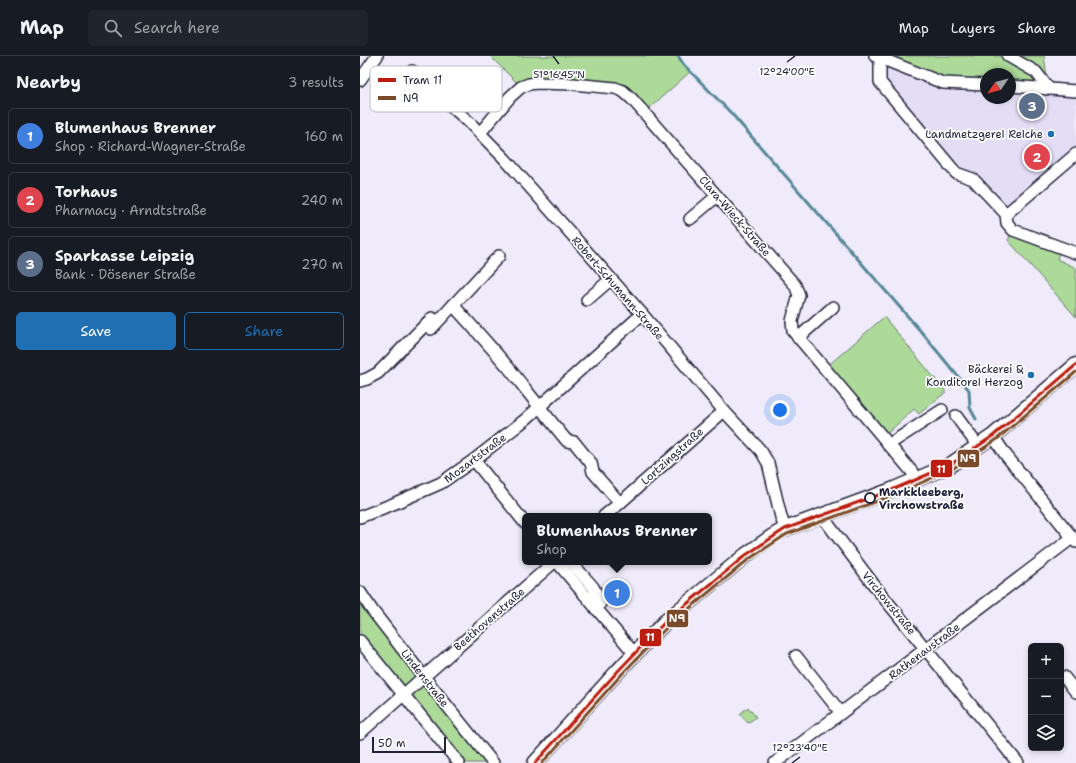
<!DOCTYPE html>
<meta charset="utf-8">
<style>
body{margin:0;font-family:"Shantell Sans",sans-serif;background:#20242c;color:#f1f3f6}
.controls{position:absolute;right:12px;bottom:12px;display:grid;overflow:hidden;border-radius:6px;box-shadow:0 2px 6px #0003}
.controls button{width:36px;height:36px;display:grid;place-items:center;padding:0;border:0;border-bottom:1px solid #363941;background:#171b24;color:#f1f3f6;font:20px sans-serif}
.compass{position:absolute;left:620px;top:12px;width:36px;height:36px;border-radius:50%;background:#171b24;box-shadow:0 2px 6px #0003;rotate:235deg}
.scale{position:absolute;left:12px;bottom:10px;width:74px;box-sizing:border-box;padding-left:4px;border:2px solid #22223b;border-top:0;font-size:11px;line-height:14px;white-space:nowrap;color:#22223b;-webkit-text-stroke:3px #fff;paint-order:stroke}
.you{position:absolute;left:420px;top:354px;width:14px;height:14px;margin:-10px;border:3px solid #fff;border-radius:50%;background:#1a73e8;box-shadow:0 0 0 6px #1a73e833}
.badge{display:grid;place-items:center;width:26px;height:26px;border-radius:50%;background:#1f6fb2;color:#fff;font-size:13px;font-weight:700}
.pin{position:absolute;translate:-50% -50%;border:2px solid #fff;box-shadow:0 1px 4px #0006}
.popup{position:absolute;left:162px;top:457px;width:190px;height:52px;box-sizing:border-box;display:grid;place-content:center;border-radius:6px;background:#171b24;filter:drop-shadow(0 1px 3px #0005);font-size:13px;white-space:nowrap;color:#9ea1a6}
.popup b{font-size:15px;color:#f1f3f6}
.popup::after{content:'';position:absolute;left:50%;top:100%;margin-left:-8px;border:8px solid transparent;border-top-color:#171b24}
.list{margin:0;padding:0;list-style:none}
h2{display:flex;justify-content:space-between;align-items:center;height:52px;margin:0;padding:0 16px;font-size:17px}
h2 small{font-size:13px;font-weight:400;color:#9ea1a6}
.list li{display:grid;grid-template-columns:26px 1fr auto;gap:12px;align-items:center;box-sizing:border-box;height:56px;margin:0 8px 8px;padding:0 8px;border:1px solid #363941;border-radius:6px}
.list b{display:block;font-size:15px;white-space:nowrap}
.list p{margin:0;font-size:13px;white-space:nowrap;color:#9ea1a6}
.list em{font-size:13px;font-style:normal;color:#9ea1a6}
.actions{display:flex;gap:8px;padding:12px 16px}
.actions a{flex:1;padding:9px 0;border:1px solid #1f6fb2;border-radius:6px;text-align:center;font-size:14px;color:#1f6fb2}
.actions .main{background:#1f6fb2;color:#fff}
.icon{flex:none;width:22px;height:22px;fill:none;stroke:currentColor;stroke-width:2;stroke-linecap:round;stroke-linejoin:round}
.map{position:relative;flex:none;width:716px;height:707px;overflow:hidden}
header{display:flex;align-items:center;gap:24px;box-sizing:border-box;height:56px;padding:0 20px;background:#171b24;border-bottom:1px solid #363941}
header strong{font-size:19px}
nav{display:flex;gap:22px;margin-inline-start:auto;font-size:14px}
.search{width:280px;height:36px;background:#20242c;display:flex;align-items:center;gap:10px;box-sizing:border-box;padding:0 14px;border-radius:6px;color:#9ea1a6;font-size:15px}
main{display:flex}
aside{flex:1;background:#171b24}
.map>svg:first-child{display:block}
.built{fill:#e4ddf6}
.green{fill:#adda99;stroke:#687e6a}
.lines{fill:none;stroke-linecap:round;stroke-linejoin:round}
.stream{stroke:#578799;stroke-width:3}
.minor-casing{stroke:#22223b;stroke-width:14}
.major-casing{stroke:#22223b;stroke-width:17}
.minor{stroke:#fff;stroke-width:11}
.major{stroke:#fff;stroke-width:14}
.bus-1-casing{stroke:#fff;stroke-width:6}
.bus-1{stroke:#7a4b2a;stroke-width:3}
.tram-1-casing{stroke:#fff;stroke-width:6}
.tram-1{stroke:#bb1e10;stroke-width:3}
.ticks{fill:none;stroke:#22223b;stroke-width:1.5}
.poi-dot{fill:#1f6fb2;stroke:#fff;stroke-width:1.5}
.stop-dot{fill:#fff;stroke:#22223b;stroke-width:2}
.labels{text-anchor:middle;stroke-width:3.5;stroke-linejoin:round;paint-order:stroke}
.poi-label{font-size:11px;fill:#22223b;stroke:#fff;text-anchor:end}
.street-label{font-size:11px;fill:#22223b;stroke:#fff}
.stop-label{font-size:11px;font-weight:bold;fill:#22223b;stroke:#fff;text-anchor:start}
.key{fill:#fff;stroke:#bdbdc4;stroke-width:1}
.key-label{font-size:11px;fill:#22223b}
.ticks-label{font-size:10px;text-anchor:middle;fill:#22223b;stroke:#fff;stroke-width:3.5;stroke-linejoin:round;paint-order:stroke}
.line-badge{stroke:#fff;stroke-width:1.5}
.badge-label{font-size:11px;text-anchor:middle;font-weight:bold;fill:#fff}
</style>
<header>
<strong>Map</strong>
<div class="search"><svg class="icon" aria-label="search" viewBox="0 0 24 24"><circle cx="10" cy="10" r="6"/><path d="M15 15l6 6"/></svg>Search here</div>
<nav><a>Map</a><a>Layers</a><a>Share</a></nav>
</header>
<main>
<aside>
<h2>Nearby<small>3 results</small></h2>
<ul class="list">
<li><span class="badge" style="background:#3f7fe0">1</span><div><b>Blumenhaus Brenner</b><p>Shop · Richard-Wagner-Straße</p></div><em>160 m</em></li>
<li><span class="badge" style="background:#e0444e">2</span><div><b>Torhaus</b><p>Pharmacy · Arndtstraße</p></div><em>240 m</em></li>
<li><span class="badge" style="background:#5c6f8a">3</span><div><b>Sparkasse Leipzig</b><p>Bank · Dösener Straße</p></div><em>270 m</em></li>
</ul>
<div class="actions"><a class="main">Save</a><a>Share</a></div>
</aside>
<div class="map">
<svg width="716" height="707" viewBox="0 0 716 707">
<rect width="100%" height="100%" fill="#efebfa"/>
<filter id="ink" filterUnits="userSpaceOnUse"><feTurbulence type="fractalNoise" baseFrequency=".025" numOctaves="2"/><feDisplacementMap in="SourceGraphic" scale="8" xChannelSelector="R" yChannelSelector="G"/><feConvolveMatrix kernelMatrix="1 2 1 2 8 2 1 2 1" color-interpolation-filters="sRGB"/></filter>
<g filter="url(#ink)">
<polygon class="built" points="520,2 626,29 626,42 650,42 650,30 716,35 716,98 646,158 601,119 520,26"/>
<g class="green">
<polygon points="130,0 318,0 324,9 331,15 284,57 263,35 161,31"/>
<polygon points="515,0 684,0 689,33 650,30 650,18 626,18 626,29 583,27"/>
<polygon points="653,174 701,191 697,203 716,212 716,261 648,184"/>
<polygon points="524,261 586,336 559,358 554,353 522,382 464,313"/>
<polygon points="0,536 133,707 99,707 0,585"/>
<polygon points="388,651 396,661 388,667 380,658"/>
</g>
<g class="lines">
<polyline class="stream" points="318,0 324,9 371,57 563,278 609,334 610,352 616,363"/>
<g class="minor-casing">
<g id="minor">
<polyline points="515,0 583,27 626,29"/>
<polyline points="648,0 676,16 689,33"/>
<polyline points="520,2 520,26 596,117 613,123 646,158"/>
<polyline points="52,15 109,66 145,103 282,258 364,355 401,395 408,407 421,461 425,473"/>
<polyline points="0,24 17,0"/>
<polyline points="650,30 716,35"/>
<polyline points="120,77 150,41 161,31 169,28 176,27 213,28 255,32 263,35 272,43 435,229 439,239 432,265 433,275 558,423"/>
<polyline points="646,158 716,98"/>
<polyline points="646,158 647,167 653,174 716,197"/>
<polyline points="330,163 357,140"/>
<polyline points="227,244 251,223"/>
<path d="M93 249C112 270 130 290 148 311 168 336 187 361 207 385L214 386 231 407 233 416 260 447 364 355"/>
<polyline points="71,273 139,200"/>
<polyline points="438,282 473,251"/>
<polyline points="0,325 7,323 18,317 72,262"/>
<polyline points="596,360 618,390"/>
<polyline points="633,380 645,398 716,486"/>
<polyline points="528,389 582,354"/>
<polyline points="114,404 165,467"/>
<polyline points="244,460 260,447"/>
<polyline points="462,460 517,533 658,707"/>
<polyline points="0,461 33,448 81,427 114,404 166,363 282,258"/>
<polyline points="197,506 274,597"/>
<polyline points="211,506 233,531 241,546 236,553"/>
<polyline points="0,536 12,554 64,621 133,707"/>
<polyline points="0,585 99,707"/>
<polyline points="436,600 481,657"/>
<polyline points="704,621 716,636"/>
<polyline points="0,677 194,506"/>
<polyline points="415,707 712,482"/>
</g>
</g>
<g class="major-casing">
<polyline id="major" points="175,707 258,615 305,566 386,499 413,480 425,473 532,434 590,409 633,380 716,309"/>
</g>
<use href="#minor" class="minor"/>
<use href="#major" class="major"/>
<g class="bus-1-casing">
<polyline id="bus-1" points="182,707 262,618 308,570 389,503 427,478 534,439 592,413 636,384 716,316"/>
</g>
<use href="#bus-1" class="bus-1"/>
<g class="tram-1-casing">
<polyline id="tram-1" points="175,707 258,615 305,566 386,499 425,473 532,434 590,409 633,380 716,309"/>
</g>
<use href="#tram-1" class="tram-1"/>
</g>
</g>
<path class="ticks" d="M193 0 199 8M427 6 435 0M432 707 440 701"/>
<g class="poi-dot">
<circle cx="691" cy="78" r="4"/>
<circle cx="671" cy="319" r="4"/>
</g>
<circle class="stop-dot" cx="510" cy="442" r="5"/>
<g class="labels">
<g class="poi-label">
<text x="683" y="82">Landmetzgerei Reiche</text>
<text x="663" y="317">Bäckerei &amp;<tspan x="663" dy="13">Konditorei Herzog</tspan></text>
</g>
<g class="street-label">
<text transform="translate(375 160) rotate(49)" y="4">Clara-Wieck-Straße</text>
<text transform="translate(258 232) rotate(49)" y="4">Robert-Schumann-Straße</text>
<text transform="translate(312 400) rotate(-42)" y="4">Lortzingstraße</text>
<text transform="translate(115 402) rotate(-37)" y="4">Mozartstraße</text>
<text transform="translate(529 547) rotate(51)" y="4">Virchowstraße</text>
<text transform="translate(129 563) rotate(-41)" y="4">Beethovenstraße</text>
<text transform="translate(564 595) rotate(-37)" y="4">Rathenaustraße</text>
<text transform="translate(65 622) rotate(52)" y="4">Lindenstraße</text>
</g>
<g class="stop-label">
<text x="519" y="440">Markkleeberg,<tspan x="519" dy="13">Virchowstraße</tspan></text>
</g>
</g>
<rect x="10" y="10" width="132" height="46" rx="6" class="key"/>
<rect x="18" y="22" width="18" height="4" fill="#bb1e10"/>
<rect x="18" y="40" width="18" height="4" fill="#7a4b2a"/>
<g class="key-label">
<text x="43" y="28">Tram 11</text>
<text x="43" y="46">N9</text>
</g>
<g class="ticks-label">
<text x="427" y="19">12°24'00"E</text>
<text x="199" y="22">51°16'45"N</text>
<text x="440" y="695">12°23'40"E</text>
</g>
<g class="line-badge">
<rect x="597" y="393" width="23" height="19" rx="4" fill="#7a4b2a"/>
<rect x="570" y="403" width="23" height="19" rx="4" fill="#bb1e10"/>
<rect x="306" y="553" width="23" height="19" rx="4" fill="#7a4b2a"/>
<rect x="279" y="572" width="23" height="19" rx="4" fill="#bb1e10"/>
</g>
<g class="badge-label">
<text x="608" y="406">N9</text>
<text x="581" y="417">11</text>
<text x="317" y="566">N9</text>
<text x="290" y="585">11</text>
</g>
</svg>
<div class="controls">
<button>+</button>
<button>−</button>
<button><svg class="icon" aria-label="layers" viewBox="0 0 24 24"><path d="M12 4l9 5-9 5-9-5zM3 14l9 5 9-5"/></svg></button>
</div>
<svg class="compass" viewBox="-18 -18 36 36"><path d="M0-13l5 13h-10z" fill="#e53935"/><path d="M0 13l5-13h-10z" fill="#9ea1a6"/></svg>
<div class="scale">50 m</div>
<div class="you"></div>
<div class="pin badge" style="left:257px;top:537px;background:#3f7fe0">1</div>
<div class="popup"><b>Blumenhaus Brenner</b>Shop</div>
<div class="pin badge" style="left:677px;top:101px;background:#e0444e">2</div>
<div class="pin badge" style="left:672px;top:50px;background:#5c6f8a">3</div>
</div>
</main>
